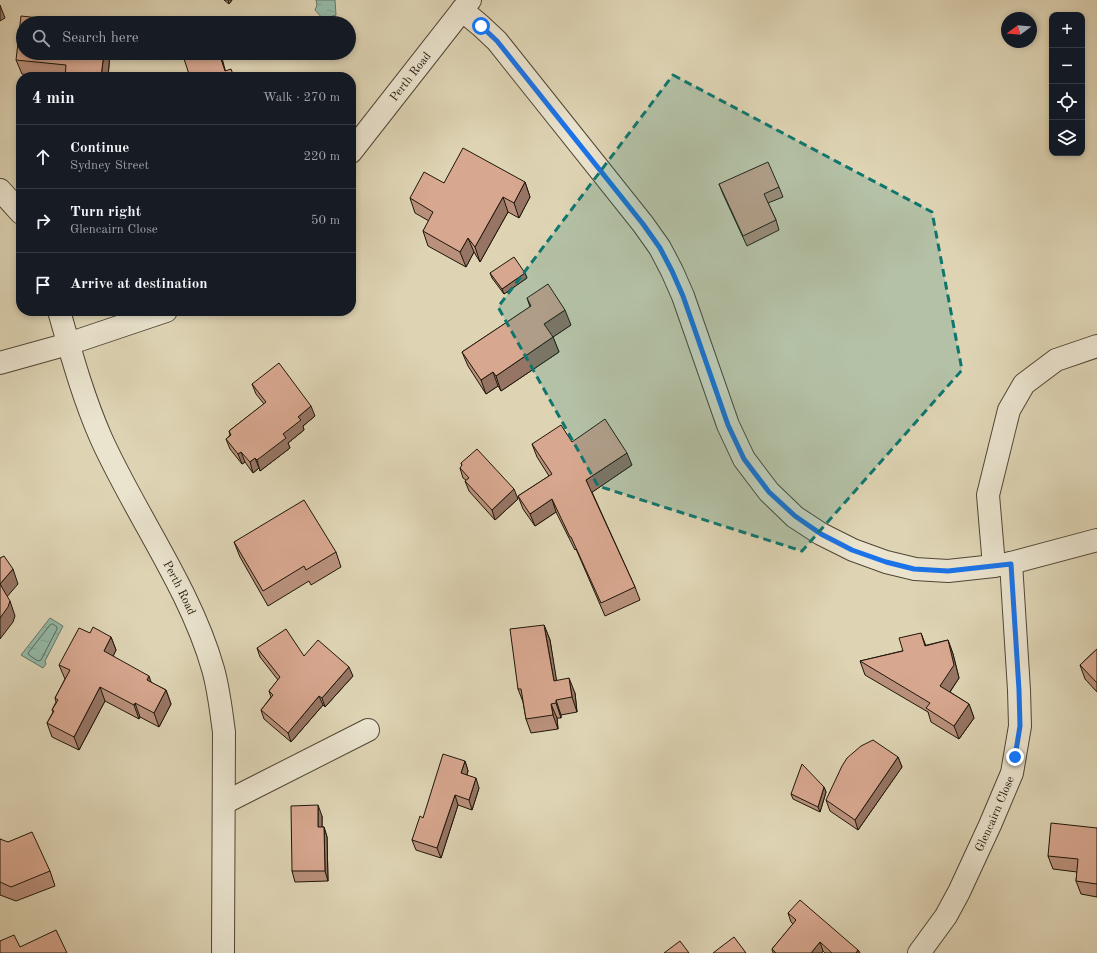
<!DOCTYPE html>
<meta charset="utf-8">
<style>
body{margin:0;font-family:"Old Standard TT",serif;background:#20242c;color:#f1f3f6}
.controls{position:absolute;right:12px;top:12px;display:grid;overflow:hidden;border-radius:8px;box-shadow:0 2px 6px #0003}
.controls button{width:36px;height:36px;display:grid;place-items:center;padding:0;border:0;border-bottom:1px solid #363941;background:#171b24;color:#f1f3f6;font:20px sans-serif}
.compass{position:absolute;left:1001px;top:12px;width:36px;height:36px;border-radius:50%;background:#171b24;box-shadow:0 2px 6px #0003;rotate:254deg}
.stop{position:absolute;width:12px;height:12px;margin:-9px;border:3px solid #1a73e8;border-radius:50%;background:#fff}
.stop.end{background:#1a73e8;border-color:#fff;box-shadow:0 1px 4px #0008}
.list{margin:0;padding:0;list-style:none}
h2{display:flex;justify-content:space-between;align-items:center;height:52px;margin:0;padding:0 16px;font-size:17px}
h2 small{font-size:13px;font-weight:400;color:#9ea1a6}
.list li{display:grid;grid-template-columns:26px 1fr auto;gap:12px;align-items:center;box-sizing:border-box;height:64px;padding:0 16px;border-top:1px solid #363941}
.list b{display:block;font-size:15px;white-space:nowrap}
.list p{margin:0;font-size:13px;white-space:nowrap;color:#9ea1a6}
.list em{font-size:13px;font-style:normal;color:#9ea1a6}
.icon{flex:none;width:22px;height:22px;fill:none;stroke:currentColor;stroke-width:2;stroke-linecap:round;stroke-linejoin:round}
.map{position:relative;flex:none;width:1097px;height:953px;overflow:hidden}
.search{position:absolute;background:#171b24;box-shadow:0 2px 6px #0003;left:16px;top:16px;width:340px;height:44px;display:flex;align-items:center;gap:10px;box-sizing:border-box;padding:0 14px;border-radius:22px;color:#9ea1a6;font-size:15px}
.panel{position:absolute;background:#171b24;box-shadow:0 2px 6px #0003;left:16px;top:72px;width:340px;height:244px;border-radius:16px}
.map>svg:first-child{display:block}
.water{fill:url(#water-ripples);stroke:#657868}
.lines{fill:none;stroke-linecap:round;stroke-linejoin:round}
.shore{stroke:#5a6858;stroke-width:1}
.minor-casing{stroke:#4f4634;stroke-width:24}
.minor{stroke:#eae3ce;stroke-width:22}
.wall{fill:#b9907b;stroke:#1f1609}
.shaded-wall{fill:#967564;stroke:#1f1609}
.building{fill:#d7a78f;stroke:#1f1609}
.route{stroke:#1a73e8;stroke-width:5}
.marked{fill:#0f766e;fill-opacity:0.2;stroke:#0f766e;stroke-width:3;stroke-dasharray:8 5;stroke-linejoin:round}
.labels{text-anchor:middle;stroke-width:4;stroke-linejoin:round;paint-order:stroke}
.street-label{font-size:12px;fill:#1f1609;stroke:#eae3ce}
</style>
<div class="map">
<svg width="1097" height="953" viewBox="0 0 1097 953">
<defs>
<pattern id="water-ripples" width="26" height="14" patternUnits="userSpaceOnUse"><rect width="26" height="14" fill="#94b9a8"/><path d="M2 4q2-2 4 0t4 0M15 11q2-2 4 0t4 0" fill="none" stroke="#7f9e8f"/></pattern>
</defs>
<rect width="100%" height="100%" fill="#ded4b4"/>
<filter id="stains"><feTurbulence type="fractalNoise" baseFrequency=".005" numOctaves="4"/><feColorMatrix values="0 0 0 0 .2 0 0 0 0 .09 0 0 0 0 .02 0 0 0 .5 -.17"/></filter>
<radialGradient id="worn" r=".72"><stop offset=".6" stop-color="#630" stop-opacity="0"/><stop offset="1" stop-color="#630" stop-opacity=".3"/></radialGradient>
<g class="water">
<polygon points="316,0 335,0 336,15 323,19 315,10 317,5"/>
<polygon points="50,618 63,626 45,661 46,664 43,668 21,655"/>
</g>
<g class="lines">
<polygon class="shore" points="53,624 57,627 57,629 41,660 38,661 29,655 28,653 50,625"/>
<g class="minor-casing">
<g id="minor">
<polyline points="462,10 481,26 497,41 643,224 660,248 672,271 683,296 728,425 744,459 769,492 795,517 821,534 853,550 886,562 915,569 948,571 994,566 1011,563 1097,540"/>
<path id="s1" d="M351 152 470 0"/>
<polyline points="0,190 21,213"/>
<path id="s2" d="M59 311C71 353 83 397 101 438 135 514 190 588 213 669 219 690 221 711 224 732L223 953"/>
<polyline points="0,363 68,344 166,311"/>
<polyline points="994,566 988,495 1009,410 1024,384 1056,360 1097,346"/>
<polyline points="224,803 368,730"/>
<path id="s3" d="M919 953 946 916 959 892 990 825 1012 773 1020 726 1019 690 1011 563"/>
</g>
</g>
<use href="#minor" class="minor"/>
</g>
<g class="wall">
<polygon points="224,0 232,0 229,4"/>
<polygon points="23,53 110,53 108,77 44,77 22,74 16,60"/>
<polygon points="525,182 530,197 519,218 508,212 480,262 474,252 466,267 428,246 423,231 429,221 415,213 410,198 444,183"/>
<polygon points="719,184 779,187 783,197 768,203 776,220 779,230 747,246 723,194"/>
<polygon points="490,273 525,273 527,278 504,294 492,278"/>
<polygon points="527,298 571,325 553,337 559,352 501,391 498,386 486,394 468,366 462,352 530,307"/>
<polygon points="252,384 315,416 303,426 304,430 288,443 290,448 260,471 259,468 253,473 245,462 242,464 230,449 226,439 230,435 229,431 264,404 256,394"/>
<polygon points="572,442 632,465 592,492 635,587 640,600 605,616 576,549 575,550 556,512 535,526 523,509 518,496 549,476 537,457 532,444"/>
<polygon points="461,463 518,499 495,520 469,491 465,481 466,480 463,478 460,468 462,466"/>
<polygon points="234,542 336,552 341,567 311,585 309,581 268,606 240,557"/>
<polygon points="544,625 550,640 556,680 575,693 577,712 561,715 561,718 557,718 558,729 531,733 526,719 523,702 518,689"/>
<polygon points="90,633 111,637 116,650 113,656 152,683 166,690 171,704 159,727 140,717 139,719 105,701 79,750 52,737 47,723 53,712 52,710 56,702 55,698 65,679 59,665"/>
<polygon points="948,640 953,654 959,678 950,692 969,704 974,718 959,739 931,722 928,712 865,675 860,661"/>
<polygon points="257,648 304,656 353,676 325,707 323,705 291,742 264,719 261,710 271,697 269,691 278,680 260,657"/>
<polygon points="1097,649 1097,692 1085,679 1080,665"/>
<polygon points="898,757 902,767 858,830 830,811 826,800"/>
<polygon points="465,761 468,771 467,775 479,788 472,810 458,805 441,858 416,850 412,840 423,818"/>
<polygon points="824,787 826,792 820,812 793,799 791,794"/>
<polygon points="322,816 322,827 324,827 327,837 328,881 295,882 292,871"/>
<polygon points="1097,828 1097,897 1081,894 1076,881 1077,872 1053,869 1048,856"/>
<polygon points="0,839 50,871 55,886 16,901 0,895"/>
<polygon points="788,913 858,950 860,953 825,953 823,951 822,953 773,953 772,949 793,924 791,922"/>
</g>
<g class="shaded-wall">
<polygon points="228,0 232,0 229,4"/>
<polygon points="0,5 5,18 0,21"/>
<polygon points="104,53 110,53 108,77 101,77"/>
<polygon points="219,53 220,53 222,58 227,77"/>
<polygon points="525,182 530,197 519,218 514,203"/>
<polygon points="503,197 508,212 480,262 475,247"/>
<polygon points="468,238 474,252 466,267 460,252"/>
<polygon points="525,273 527,278 504,294 502,289"/>
<polygon points="565,310 571,325 550,339 544,324"/>
<polygon points="553,337 559,352 501,391 496,376"/>
<polygon points="493,372 498,386 486,394 481,380"/>
<polygon points="311,406 315,416 303,426 304,430 288,443 290,448 260,471 257,460 283,434 298,417"/>
<polygon points="241,452 245,462 242,464 238,454"/>
<polygon points="627,453 632,465 591,493 586,480"/>
<polygon points="255,458 259,468 253,473 250,462"/>
<polygon points="514,489 518,499 495,520 492,510"/>
<polygon points="552,499 556,512 535,526 530,514"/>
<polygon points="13,569 18,584 5,599 0,584"/>
<polygon points="10,601 15,616 13,622 0,639 0,618"/>
<polygon points="544,625 550,640 559,695 554,681"/>
<polygon points="921,633 926,646 925,646"/>
<polygon points="111,637 116,650 109,665 104,651"/>
<polygon points="948,640 953,654 959,678 945,699 940,686"/>
<polygon points="349,667 353,676 325,707 322,698"/>
<polygon points="149,676 154,690 147,680"/>
<polygon points="569,678 575,693 577,712 572,697"/>
<polygon points="100,687 105,701 79,750 74,737"/>
<polygon points="166,690 171,704 159,727 154,713"/>
<polygon points="319,696 323,705 291,742 288,733"/>
<polygon points="556,700 561,715 561,718 556,703"/>
<polygon points="135,703 140,717 139,719 134,705"/>
<polygon points="551,704 557,718 558,729 553,715"/>
<polygon points="969,704 974,718 959,739 954,726"/>
<polygon points="898,757 902,767 858,830 855,820"/>
<polygon points="465,761 468,771 464,783 461,773"/>
<polygon points="476,778 479,788 472,810 469,800"/>
<polygon points="824,787 826,792 820,812 818,807"/>
<polygon points="455,795 458,805 441,858 437,848"/>
<polygon points="318,805 322,816 322,837 318,827"/>
<polygon points="324,827 327,837 328,881 325,871"/>
<polygon points="820,942 823,951 822,953 811,953"/>
<polygon points="858,950 860,953 856,953"/>
</g>
<g class="building">
<polygon points="21,16 87,23 23,23 23,53 104,53 101,77 65,77 66,65 16,60"/>
<polygon points="182,53 219,53 225,71 231,69 234,77 178,77 189,74"/>
<polygon points="463,148 525,182 514,203 503,197 475,247 468,238 460,252 423,231 433,212 410,198 424,172 444,183"/>
<polygon points="768,162 779,187 764,194 776,220 743,236 719,184"/>
<polygon points="514,257 525,273 502,289 490,273"/>
<polygon points="548,284 565,310 544,324 553,337 496,376 493,372 481,380 462,352 531,306 527,298"/>
<polygon points="279,363 311,406 298,417 301,420 283,434 286,438 257,460 255,458 250,462 241,452 238,454 226,439 231,435 229,431 266,402 252,384"/>
<polygon points="605,419 627,453 586,480 635,587 601,603 571,537 570,537 552,499 530,514 518,496 552,474 532,444 561,425 572,442"/>
<polygon points="477,449 514,489 492,510 465,481 469,478 460,468 462,465 461,463"/>
<polygon points="304,500 336,552 306,570 304,566 263,591 234,542"/>
<polygon points="4,556 13,569 0,584 10,601 8,607 0,618 0,558"/>
<polygon points="544,625 554,681 569,678 572,697 556,700 556,703 551,704 553,715 526,719 521,689 518,689 510,629"/>
<polygon points="93,627 111,637 104,651 149,676 147,680 166,690 154,713 135,703 134,705 100,687 74,737 47,723 54,711 52,710 58,700 55,698 70,670 59,665 79,628 90,633"/>
<polygon points="286,629 304,656 318,640 349,667 322,698 319,696 288,733 261,710 273,695 269,691 280,677 257,648"/>
<polygon points="921,633 925,646 948,640 954,665 940,686 969,704 954,726 926,708 930,703 860,661 903,651 899,638"/>
<polygon points="1097,649 1097,683 1080,665"/>
<polygon points="873,740 898,757 855,820 826,800 842,766 847,758 861,746"/>
<polygon points="443,754 465,761 461,773 476,778 469,800 455,795 437,848 412,840 420,816 423,818"/>
<polygon points="802,764 824,787 818,807 791,794"/>
<polygon points="318,805 318,827 324,827 325,871 292,871 291,806"/>
<polygon points="1051,823 1097,828 1097,884 1076,881 1078,859 1048,856"/>
<polygon points="32,832 50,871 11,887 0,882 0,839 8,842"/>
<polygon points="800,900 858,950 856,953 832,953 820,942 811,953 776,953 772,949 796,920 788,913"/>
<polygon points="56,930 67,953 0,953 0,941 14,935 20,947"/>
<polygon points="734,937 746,953 713,953"/>
<polygon points="680,941 689,953 664,953"/>
</g>
<g class="lines">
<polyline class="route" points="481,26 497,41 509,56 643,224 660,248 672,271 683,296 728,425 744,459 769,492 795,516 821,534 852,550 886,562 914,569 948,571 1011,564 1019,690 1020,726 1015,757"/>
</g>
<path class="marked" d="M673 75 932 212 962 370 802 551 598 486 498 307Z"/>
<g class="labels">
<g class="street-label">
<text dy="4" stroke="none"><textPath href="#s1" startOffset="96">Perth Road</textPath></text>
<text dy="4" stroke="none"><textPath href="#s2" startOffset="303">Perth Road</textPath></text>
<text dy="4" stroke="none"><textPath href="#s3" startOffset="159">Glencairn Close</textPath></text>
</g>
</g>
<rect width="100%" height="100%" filter="url(#stains)"/>
<rect width="100%" height="100%" fill="url(#worn)"/>
</svg>
<div class="controls">
<button>+</button>
<button>−</button>
<button><svg class="icon" aria-label="locate" viewBox="0 0 24 24"><circle cx="12" cy="12" r="6"/><path d="M12 2v4M12 18v4M2 12h4M18 12h4"/></svg></button>
<button><svg class="icon" aria-label="layers" viewBox="0 0 24 24"><path d="M12 4l9 5-9 5-9-5zM3 14l9 5 9-5"/></svg></button>
</div>
<svg class="compass" viewBox="-18 -18 36 36"><path d="M0-13l5 13h-10z" fill="#e53935"/><path d="M0 13l5-13h-10z" fill="#9ea1a6"/></svg>
<div class="stop" style="left:481px;top:26px"></div>
<div class="stop end" style="left:1015px;top:757px"></div>
<div class="search"><svg class="icon" aria-label="search" viewBox="0 0 24 24"><circle cx="10" cy="10" r="6"/><path d="M15 15l6 6"/></svg>Search here</div>
<section class="panel">
<h2>4 min<small>Walk · 270 m</small></h2>
<ul class="list">
<li><svg class="icon" aria-label="ahead" viewBox="0 0 24 24"><path d="M12 20V5M6 11l6-6 6 6"/></svg><div><b>Continue</b><p>Sydney Street</p></div><em>220 m</em></li>
<li><svg class="icon" aria-label="right" viewBox="0 0 24 24"><path d="M7 20v-9h11M14 6l5 5-5 5"/></svg><div><b>Turn right</b><p>Glencairn Close</p></div><em>50 m</em></li>
<li><svg class="icon" aria-label="arrive" viewBox="0 0 24 24"><path d="M6 21V4h12l-3 4 3 4H6"/></svg><div><b>Arrive at destination</b></div></li>
</ul>
</section>
</div>
